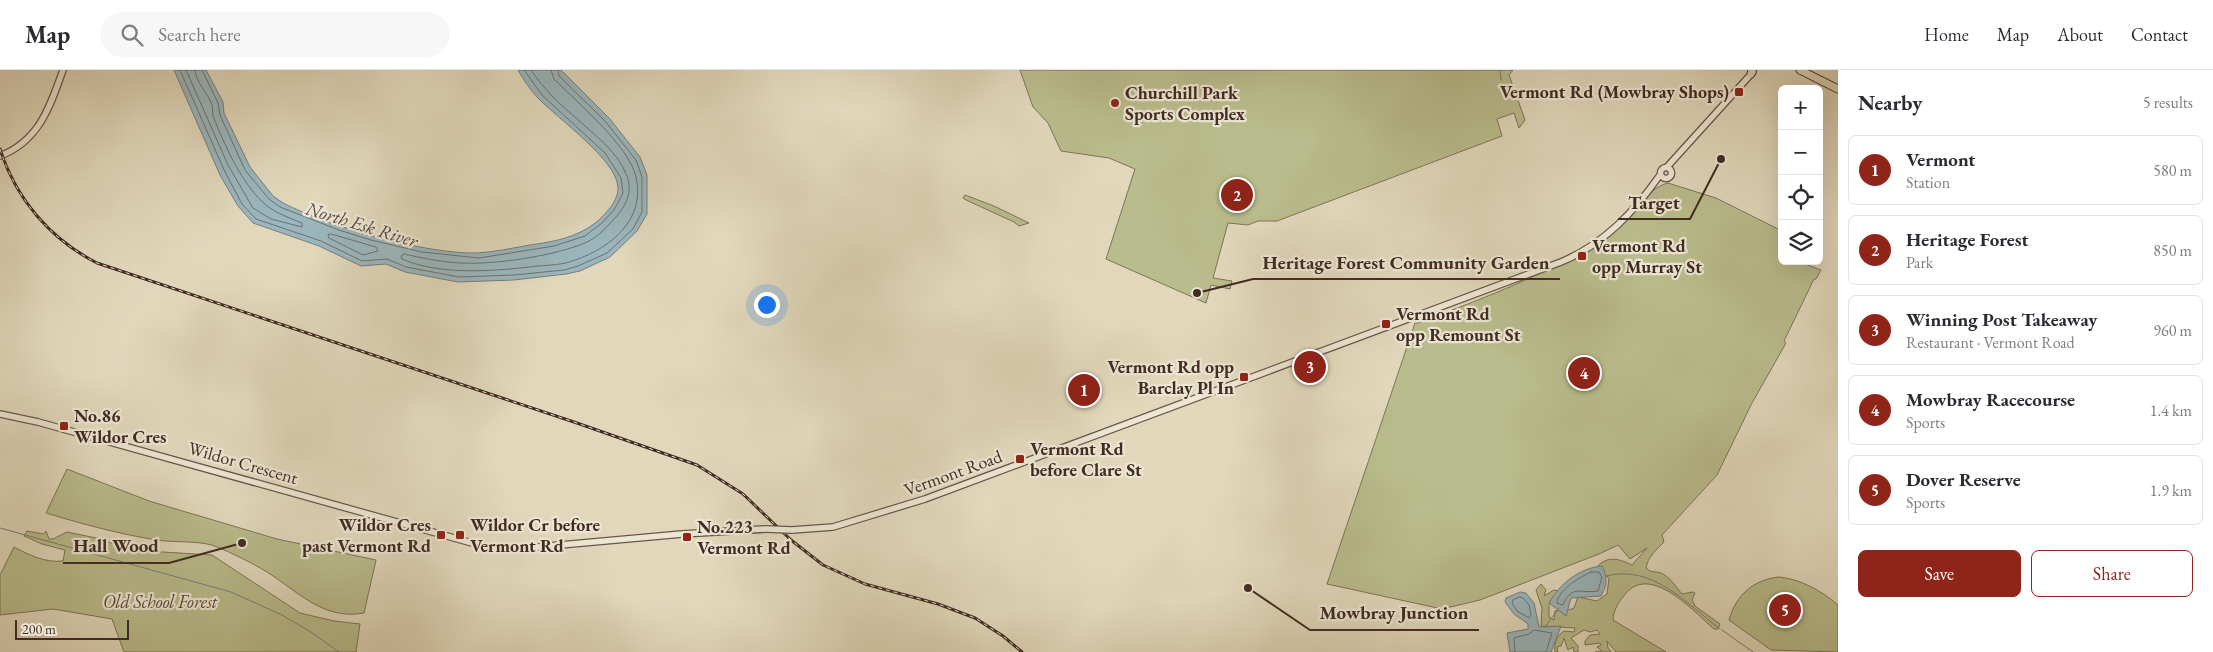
<!DOCTYPE html>
<meta charset="utf-8">
<style>
body{margin:0;font-family:"EB Garamond",serif;background:#f7f7f7;color:#2b2b33}
.controls{position:absolute;right:15px;top:15px;display:grid;overflow:hidden;border-radius:8px;box-shadow:0 5px 20px #0002}
.controls button{width:45px;height:45px;display:grid;place-items:center;padding:0;border:0;border-bottom:1px solid #e1e1e2;background:#fff;color:#2b2b33;font:25px sans-serif}
.scale{position:absolute;left:15px;bottom:12px;width:114px;box-sizing:border-box;padding-left:5px;border:2px solid #412b23;border-top:0;font-size:14px;line-height:18px;white-space:nowrap;color:#412b23;-webkit-text-stroke:4px #ece6d3;paint-order:stroke}
.you{position:absolute;left:766px;top:234px;width:18px;height:18px;margin:-12px;border:4px solid #fff;border-radius:50%;background:#1a73e8;box-shadow:0 0 0 8px #1a73e833}
.badge{display:grid;place-items:center;width:32px;height:32px;border-radius:50%;background:#8f2418;color:#fff;font-size:16px;font-weight:700}
.pin{position:absolute;translate:-50% -50%;border:2px solid #fff;box-shadow:0 1px 5px #0006}
.list{margin:0;padding:0;list-style:none}
h2{display:flex;justify-content:space-between;align-items:center;height:65px;margin:0;padding:0 20px;font-size:21px}
h2 small{font-size:16px;font-weight:400;color:#7c7c81}
.list li{display:grid;grid-template-columns:32px 1fr auto;gap:15px;align-items:center;box-sizing:border-box;height:70px;margin:0 10px 10px;padding:0 10px;border:1px solid #e1e1e2;border-radius:8px}
.list b{display:block;font-size:19px;white-space:nowrap}
.list p{margin:0;font-size:16px;white-space:nowrap;color:#7c7c81}
.list em{font-size:16px;font-style:normal;color:#7c7c81}
.actions{display:flex;gap:10px;padding:15px 20px}
.actions a{flex:1;padding:11px 0;border:1px solid #8f2418;border-radius:8px;text-align:center;font-size:18px;color:#8f2418}
.actions .main{background:#8f2418;color:#fff}
.icon{flex:none;width:28px;height:28px;fill:none;stroke:currentColor;stroke-width:2;stroke-linecap:round;stroke-linejoin:round}
.map{position:relative;flex:none;width:1838px;height:582px;overflow:hidden}
header{display:flex;align-items:center;gap:30px;box-sizing:border-box;height:70px;padding:0 25px;background:#fff;border-bottom:1px solid #e1e1e2}
header strong{font-size:24px}
nav{display:flex;gap:28px;margin-inline-start:auto;font-size:18px}
.search{width:350px;height:45px;background:#f7f7f7;display:flex;align-items:center;gap:12px;box-sizing:border-box;padding:0 18px;border-radius:28px;color:#7c7c81;font-size:19px}
main{display:flex}
aside{flex:1;background:#fff}
.map>svg:first-child{display:block}
.green{fill:#b9bc8c;stroke:#7d7458}
.water{fill:#9ab6bc;stroke:#767e7f}
.lines{fill:none;stroke-linecap:round;stroke-linejoin:round}
.shore{stroke:#6e7070;stroke-width:1}
.stream{stroke:#767e7f;stroke-width:1}
.minor-casing{stroke:#695649;stroke-width:8}
.major-casing{stroke:#412b23;stroke-width:9}
.minor{stroke:#ece6d3;stroke-width:5.5}
.major{stroke:#e1d8bc;stroke-width:7}
.rail-casing{stroke:#412b23;stroke-width:3}
.rail{stroke:#ece6d3;stroke-width:1;stroke-dasharray:4;stroke-linecap:butt}
.minor-bridge-casing{stroke:#695649;stroke-width:8;stroke-linecap:butt}
.minor-bridge{stroke:#ece6d3;stroke-width:5.5}
.poi-dot{fill:#8f2418;stroke:#ece6d3;stroke-width:2}
.labels{text-anchor:middle;stroke-width:4.5;stroke-linejoin:round;paint-order:stroke}
.poi-label{font-size:18px;font-weight:bold;fill:#412b23;stroke:#ece6d3;text-anchor:start}
.street-label{font-size:18px;fill:#412b23;stroke:#ece6d3}
.park-label{font-size:18px;font-style:italic;fill:#594838;stroke:#ece6d3}
.water-label{font-size:19px;font-style:italic;fill:#534742;stroke:#ece6d3}
.leader{fill:none;stroke:#412b23;stroke-width:2}
.callout-dot{fill:#412b23;stroke:#ece6d3;stroke-width:2}
.callout-label{font-size:19px;text-anchor:middle;font-weight:bold;fill:#412b23;stroke:#ece6d3;stroke-width:4.5;stroke-linejoin:round;paint-order:stroke}
</style>
<header>
<strong>Map</strong>
<div class="search"><svg class="icon" aria-label="search" viewBox="0 0 24 24"><circle cx="10" cy="10" r="6"/><path d="M15 15l6 6"/></svg>Search here</div>
<nav><a>Home</a><a>Map</a><a>About</a><a>Contact</a></nav>
</header>
<main>
<div class="map">
<svg width="1838" height="582" viewBox="0 0 1838 582">
<rect width="100%" height="100%" fill="#e1d8bc"/>
<filter id="stains"><feTurbulence type="fractalNoise" baseFrequency=".004" numOctaves="4"/><feColorMatrix values="0 0 0 0 .2 0 0 0 0 .09 0 0 0 0 .02 0 0 0 .5 -.17"/></filter>
<radialGradient id="worn" r=".72"><stop offset=".6" stop-color="#630" stop-opacity="0"/><stop offset="1" stop-color="#630" stop-opacity=".3"/></radialGradient>
<g class="green">
<polygon points="1020,0 1513,0 1509,5 1525,50 1519,58 1514,43 1497,49 1502,66 1277,151 1258,151 1248,155 1228,153 1213,208 1232,211 1230,219 1211,215 1206,233 1106,189 1135,99 1109,88 1061,81 1048,53 1033,37"/>
<path d="M1668 113 1716 128 1782 161V191H1797L1821 200 1816 209H1814L1784 271 1786 273 1752 333 1717 405 1662 465 1664 472C1656 480 1648 487 1646 498 1651 503 1655 501 1661 503 1669 506 1676 517 1682 524L1693 522 1695 523 1692 530 1695 536 1720 554 1718 559H1714C1694 542 1652 494 1626 523 1620 530 1613 540 1613 550L1666 582H1616L1607 571 1608 578 1611 582H1595L1602 581 1597 577 1601 575 1600 573 1585 575V571L1590 565 1600 564 1597 560 1590 562 1584 560 1571 568 1578 576V582H1574L1573 577 1568 580 1564 568 1561 576 1557 577 1558 582H1555C1554 574 1556 566 1564 561L1574 562 1575 558 1541 556 1542 538 1536 520 1541 514 1546 520 1544 526 1554 520 1559 521V525L1549 534V547L1554 550 1555 541 1561 539 1566 541 1574 538 1578 527 1597 531 1607 524 1609 508 1600 503 1597 497C1607 485 1620 489 1632 495L1647 478 1630 489 1618 475 1599 484 1480 530 1442 539 1327 514 1415 253H1418C1489 226 1559 201 1620 155 1637 143 1647 118 1668 113Z"/>
<polygon points="965,125 994,136 1029,153 1019,156 1014,152 966,130 963,128"/>
<path d="M67 399 149 431 277 469 376 490 364 543C321 551 295 518 262 499 248 491 232 483 217 477 202 470 175 473 157 470 119 464 82 454 46 443Z"/>
<path d="M27 461 43 464 46 461 49 469H53L67 462 101 469 130 480 212 485 300 543 334 551 360 554 356 582H124L112 549 53 539 0 545V505L14 477C29 485 45 493 63 491L65 480 42 474 24 466Z"/>
<path d="M1779 507C1800 509 1822 521 1838 535V582L1771 580 1729 550C1736 525 1753 510 1779 507Z"/>
</g>
<g class="water">
<path d="M174 0H206L223 32 224 43 250 97 273 126 283 133C330 157 425 184 477 183 494 182 513 178 530 175 552 172 575 168 594 154 604 146 619 131 618 117 616 89 558 49 538 28 530 20 524 10 518 0H561L609 48 640 87 647 105V144L637 161 610 187 580 201 566 204 514 210 458 212 405 202 386 194 361 196 319 176 253 153 238 136 220 105Z"/>
<path d="M1602 496C1608 508 1607 515 1601 526L1571 528 1566 546 1549 533C1560 513 1580 498 1602 496Z"/>
<polygon points="1520,522 1526,523 1534,533 1539,557 1561,556 1551,582 1510,582 1507,563 1528,559 1528,554 1514,544 1505,532 1506,528"/>
</g>
<g class="lines">
<g class="shore">
<polyline points="180,0 225,102 242,134 256,149 321,171 362,191 387,189 406,197 459,207 514,205 564,200 578,196 607,183 633,159 642,142 642,107 636,90 605,51 559,6 558,0"/>
<path d="M186 0 228 95 253 138 271 149 302 157V153C290 148 278 144 267 136 242 115 225 76 213 46 212 42 213 38 212 35 208 23 196 13 195 0"/>
<polyline points="202,0 218,33 220,45 245,100 269,129 280,137 339,160 371,170 422,182 479,188 554,176 585,166 602,153 614,140 623,123 621,108 605,83 542,25 524,0"/>
<path d="M531 0C543 18 558 33 575 47 594 65 617 80 627 106 633 122 626 136 615 148 607 157 598 167 587 172 556 186 493 195 460 193 441 192 422 188 404 184L401 186 402 189C441 206 496 201 538 196 550 195 563 195 575 190 611 178 646 149 636 107 629 76 577 32 554 9L551 0"/>
<polygon points="331,164 376,177 378,181 363,185 329,168 328,165"/>
<path d="M1591 502H1599L1602 507 1598 521C1580 524 1572 514 1563 535L1557 533C1558 520 1580 507 1591 502Z"/>
<polygon points="1520,527 1523,528 1529,535 1531,545 1529,548 1517,541 1512,533 1513,530"/>
<polyline points="1515,582 1514,568 1529,564 1534,560 1552,563 1546,582"/>
</g>
<g class="stream">
<polyline points="1500,0 1501,10"/>
<polyline points="0,458 231,522 282,545 311,562 339,582"/>
<path d="M1606 506C1652 494 1686 533 1720 559"/>
<polyline points="1545,557 1559,538"/>
<polyline points="1722,560 1753,582"/>
</g>
<g class="minor-casing">
<g id="minor">
<path d="M0 86C39 71 50 37 63 0"/>
<polyline points="1667,97 1753,2"/>
<circle cx="1666" cy="103" r="5.5"/>
<polyline points="0,344 38,352 490,478 516,479 682,464 766,459"/>
<path d="M792 460 833 457 925 429 1561 192C1604 174 1634 142 1660 105"/>
</g>
</g>
<g class="major-casing">
<g id="major">
<polyline points="1800,0 1838,19"/>
<polyline points="1751,4 1752,0"/>
</g>
</g>
<use href="#minor" class="minor"/>
<use href="#major" class="major"/>
<g class="rail-casing">
<path id="rail" d="M0 79C16 129 50 169 97 193L574 352 697 395 743 424 791 470 823 495 865 514 938 534 975 548 1003 566 1022 582"/>
</g>
<use href="#rail" class="rail"/>
<g class="minor-bridge-casing">
<polyline id="minor-bridge" points="766,459 792,460"/>
</g>
<use href="#minor-bridge" class="minor-bridge"/>
</g>
<g class="poi-dot">
<rect x="1734" y="17" width="10" height="10" rx="2.5"/>
<circle cx="1115" cy="33" r="5"/>
<rect x="1577" y="181" width="10" height="10" rx="2.5"/>
<rect x="1381" y="249" width="10" height="10" rx="2.5"/>
<rect x="1239" y="302" width="10" height="10" rx="2.5"/>
<rect x="59" y="351" width="10" height="10" rx="2.5"/>
<rect x="1015" y="384" width="10" height="10" rx="2.5"/>
<rect x="436" y="460" width="10" height="10" rx="2.5"/>
<rect x="455" y="460" width="10" height="10" rx="2.5"/>
<rect x="682" y="462" width="10" height="10" rx="2.5"/>
</g>
<g class="labels">
<g class="poi-label">
<text x="1729" y="28" text-anchor="end">Vermont Rd (Mowbray Shops)</text>
<text x="1125" y="29">Churchill Park<tspan x="1125" dy="21">Sports Complex</tspan></text>
<text x="1592" y="182">Vermont Rd<tspan x="1592" dy="21">opp Murray St</tspan></text>
<text x="1396" y="250">Vermont Rd<tspan x="1396" dy="21">opp Remount St</tspan></text>
<text x="1234" y="303" text-anchor="end">Vermont Rd opp<tspan x="1234" dy="21">Barclay Pl In</tspan></text>
<text x="74" y="352">No.86<tspan x="74" dy="21">Wildor Cres</tspan></text>
<text x="1030" y="385">Vermont Rd<tspan x="1030" dy="21">before Clare St</tspan></text>
<text x="431" y="461" text-anchor="end">Wildor Cres<tspan x="431" dy="21">past Vermont Rd</tspan></text>
<text x="470" y="461">Wildor Cr before<tspan x="470" dy="21">Vermont Rd</tspan></text>
<text x="697" y="463">No.223<tspan x="697" dy="21">Vermont Rd</tspan></text>
</g>
<g class="street-label">
<text transform="translate(243 393) rotate(16)" y="6">Wildor Crescent</text>
<text transform="translate(953 403) rotate(-20)" y="6">Vermont Road</text>
</g>
<g class="park-label">
<text x="160" y="538">Old School Forest</text>
</g>
<g class="water-label">
<text transform="translate(362 154) rotate(17)" y="7">North Esk River</text>
</g>
</g>
<path class="leader" d="M1721 89L1690 149H1618M1197 223L1253 209H1560M242 473L169 493H63M1248 518L1310 560H1479"/>
<g class="callout-dot">
<circle cx="1721" cy="89" r="5"/>
<circle cx="1197" cy="223" r="5"/>
<circle cx="242" cy="473" r="5"/>
<circle cx="1248" cy="518" r="5"/>
</g>
<g class="callout-label">
<text x="1654" y="139">Target</text>
<text x="1406" y="199">Heritage Forest Community Garden</text>
<text x="116" y="482">Hall Wood</text>
<text x="1394" y="549">Mowbray Junction</text>
</g>
<rect width="100%" height="100%" filter="url(#stains)"/>
<rect width="100%" height="100%" fill="url(#worn)"/>
</svg>
<div class="controls">
<button>+</button>
<button>−</button>
<button><svg class="icon" aria-label="locate" viewBox="0 0 24 24"><circle cx="12" cy="12" r="6"/><path d="M12 2v4M12 18v4M2 12h4M18 12h4"/></svg></button>
<button><svg class="icon" aria-label="layers" viewBox="0 0 24 24"><path d="M12 4l9 5-9 5-9-5zM3 14l9 5 9-5"/></svg></button>
</div>
<div class="scale">200 m</div>
<div class="you"></div>
<div class="pin badge" style="left:1084px;top:320px">1</div>
<div class="pin badge" style="left:1237px;top:125px">2</div>
<div class="pin badge" style="left:1310px;top:297px">3</div>
<div class="pin badge" style="left:1584px;top:303px">4</div>
<div class="pin badge" style="left:1785px;top:540px">5</div>
</div>
<aside>
<h2>Nearby<small>5 results</small></h2>
<ul class="list">
<li><span class="badge">1</span><div><b>Vermont</b><p>Station</p></div><em>580 m</em></li>
<li><span class="badge">2</span><div><b>Heritage Forest</b><p>Park</p></div><em>850 m</em></li>
<li><span class="badge">3</span><div><b>Winning Post Takeaway</b><p>Restaurant · Vermont Road</p></div><em>960 m</em></li>
<li><span class="badge">4</span><div><b>Mowbray Racecourse</b><p>Sports</p></div><em>1.4 km</em></li>
<li><span class="badge">5</span><div><b>Dover Reserve</b><p>Sports</p></div><em>1.9 km</em></li>
</ul>
<div class="actions"><a class="main">Save</a><a>Share</a></div>
</aside>
</main>
